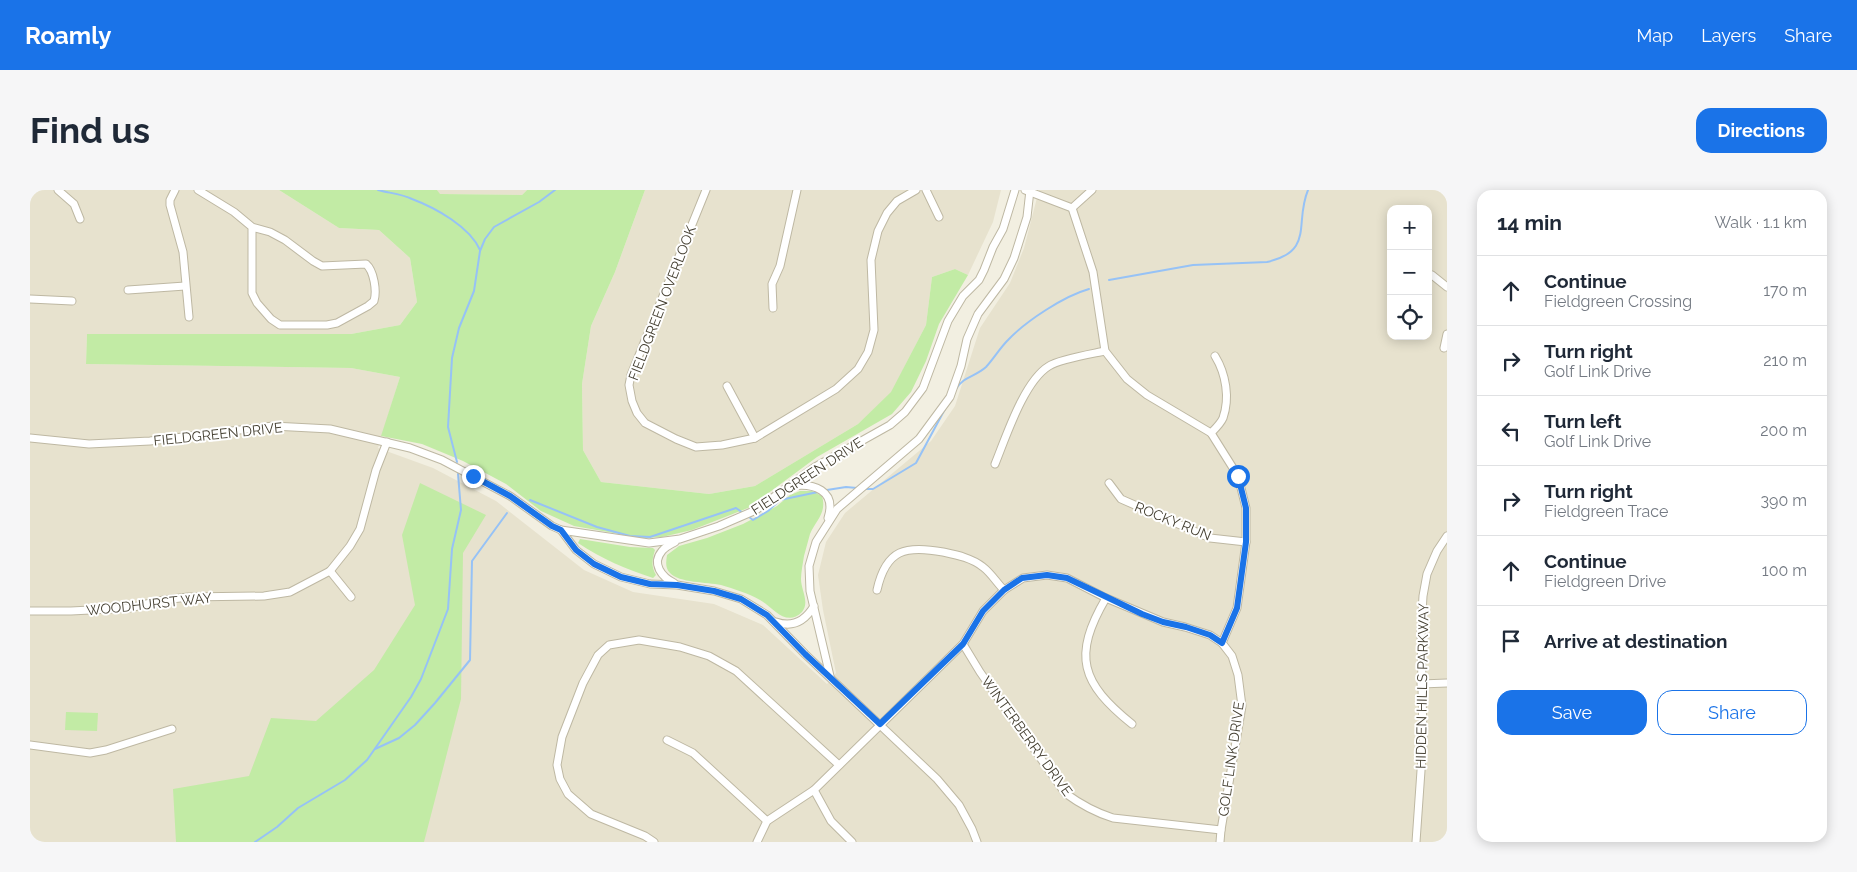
<!DOCTYPE html>
<meta charset="utf-8">
<style>
body{margin:0;font-family:Raleway,sans-serif;background:#f6f6f7;color:#1f2937}
.controls{position:absolute;right:15px;top:15px;display:grid;overflow:hidden;border-radius:10px;box-shadow:0 2px 12px #0003}
.controls button{width:45px;height:45px;display:grid;place-items:center;padding:0;border:0;border-bottom:1px solid #e0e1e3;background:#fff;color:#1f2937;font:25px sans-serif}
.stop{position:absolute;width:15px;height:15px;margin:-11px;border:4px solid #1a73e8;border-radius:50%;background:#fff}
.stop.end{background:#1a73e8;border-color:#fff;box-shadow:0 1px 5px #0008}
.list{margin:0;padding:0;list-style:none}
h2{display:flex;justify-content:space-between;align-items:center;height:65px;margin:0;padding:0 20px;font-size:21px}
h2 small{font-size:16px;font-weight:400;color:#747a83}
.list li{display:grid;grid-template-columns:32px 1fr auto;gap:15px;align-items:center;box-sizing:border-box;height:70px;padding:0 20px;border-top:1px solid #e0e1e3}
.list b{display:block;font-size:19px;white-space:nowrap}
.list p{margin:0;font-size:16px;white-space:nowrap;color:#747a83}
.list em{font-size:16px;font-style:normal;color:#747a83}
.actions{display:flex;gap:10px;padding:15px 20px}
.actions a{flex:1;padding:11px 0;border:1px solid #1a73e8;border-radius:15px;text-align:center;font-size:18px;color:#1a73e8}
.actions .main{background:#1a73e8;color:#fff}
.icon{flex:none;width:28px;height:28px;fill:none;stroke:currentColor;stroke-width:2;stroke-linecap:round;stroke-linejoin:round}
.map{position:relative;flex:none;width:1417px;height:652px;overflow:hidden;border-radius:15px}
header{display:flex;align-items:center;gap:30px;box-sizing:border-box;height:70px;padding:0 25px;background:#1a73e8;color:#fff}
header strong{font-size:24px}
nav{display:flex;gap:28px;margin-inline-start:auto;font-size:18px}
.intro{display:flex;align-items:center;justify-content:space-between;box-sizing:border-box;height:120px;padding:0 30px}
h1{margin:0;font-size:35px}
.button{padding:12px 22px;border-radius:15px;background:#1a73e8;color:#fff;font-size:18px;font-weight:700}
main{display:flex;gap:30px;padding:0 30px}
aside{flex:1;background:#fff;border-radius:15px;box-shadow:0 2px 12px #0003}
.map>svg:first-child{display:block}
.residential{fill:#e7e2ce;fill-rule:evenodd}
.green{fill:#c2eba5}
.lines{fill:none;stroke-linecap:round;stroke-linejoin:round}
.stream{stroke:#96c2f6;stroke-width:2}
.minor-casing{stroke:#beb8a3;stroke-width:9}
.minor{stroke:#fff;stroke-width:7}
.route{stroke:#1a73e8;stroke-width:6}
.labels{text-anchor:middle;stroke-width:4;stroke-linejoin:round;paint-order:stroke}
.street-label{font-size:14px;fill:#443f31;stroke:#fff}
</style>
<header>
<strong>Roamly</strong>
<nav><a>Map</a><a>Layers</a><a>Share</a></nav>
</header>
<div class="intro"><h1>Find us</h1><a class="button">Directions</a></div>
<main>
<div class="map">
<svg width="1417" height="652" viewBox="0 0 1417 652">
<rect width="100%" height="100%" fill="#f2efe1"/>
<g class="residential">
<path d="M0 0H249L309 38 349 40 380 68 387 112 370 135 321 144H57L56 174 321 178 370 187 348 258 403 278 466 311 554 380 603 402 684 414 733 435 797 494 806 483 793 420 788 385 796 352 815 323 901 251 925 216 950 138 980 93 994 58 1009 0H1417V652H0ZM1361 19H1398V146H1361Z"/>
<polygon points="407,0 497,0 492,5 409,4"/>
<polygon points="615,0 971,0 963,32 938,85 925,79 902,87 896,135 861,203 828,234 725,296 679,304 571,292 553,260 552,194 561,136 585,82"/>
</g>
<g class="green">
<polygon points="249,0 407,0 410,4 492,5 497,0 615,0 585,82 561,136 552,194 553,260 571,292 679,304 725,296 828,234 861,202 896,135 902,87 925,79 938,85 909,134 896,171 881,202 862,224 787,267 718,318 662,340 632,347 612,348 544,336 511,321 476,294 433,271 392,254 351,246 370,187 321,178 56,174 57,144 321,144 370,135 387,112 380,68 349,40 309,38"/>
<polygon points="390,293 456,325 433,363 431,509 394,652 146,652 143,599 219,586 241,528 286,531 344,480 385,415 372,345"/>
<path d="M770 301H782L792 306C797 323 786 330 780 344 778 351 776 359 774 366 773 373 771 382 771 389 771 400 780 412 772 422 756 438 743 417 730 410 718 403 704 399 691 395 677 392 649 393 640 383 635 378 636 372 637 365L649 356 677 348 713 334 747 316 760 305Z"/>
<path d="M550 349 600 357 623 358 625 360C622 370 621 376 626 385L623 388C596 379 572 369 548 353Z"/>
<polygon points="36,522 68,523 67,541 35,540"/>
</g>
<g class="lines">
<g class="stream">
<path d="M348 0C359 3 372 4 382 9 406 18 440 37 450 60"/>
<path d="M1079 90 1163 75 1237 72C1285 61 1264 33 1278 0"/>
<path d="M926 199C934 186 945 187 956 177 964 168 970 158 978 150 996 131 1034 106 1059 99"/>
<polyline points="427,272 418,237 422,168 429,138 444,101 450,61 455,49 464,37 509,12 525,0"/>
<polyline points="836,299 843,299 886,273 915,219"/>
<polyline points="797,300 816,297 827,298"/>
<polyline points="500,310 567,337 600,346 620,347 706,318 713,323"/>
<polyline points="719,327 723,330 738,321 750,310 788,302"/>
<polyline points="345,559 369,548 385,535 405,513 440,470 442,371 477,323"/>
<polyline points="225,652 247,637 268,618 315,590 337,570 381,507 391,489 418,419 422,359 431,320 428,284"/>
</g>
<g class="minor-casing">
<g id="minor">
<polyline points="28,0 44,14 50,29"/>
<polyline points="145,0 140,10 140,15 153,62 159,127"/>
<path d="M168 0 204 22 222 37 240 42 255 50 283 71 292 76 336 74C344 81 347 101 344 111L338 116 307 133 297 135H250L241 129 227 113 222 103V37"/>
<polyline points="676,0 601,185 599,195 602,211 607,223 615,233 646,249 666,257 692,255 725,248 806,199 828,179 838,162 844,140 841,70 848,41 857,23 867,11 886,0"/>
<polyline points="896,0 909,27"/>
<polyline points="995,0 1042,18 1063,82 1075,161 1097,189 1117,205 1181,243 1208,286 1216,318 1216,352 1207,418 1192,453"/>
<polyline points="1042,18 1062,0"/>
<polyline points="1402,85 1417,97"/>
<polyline points="98,100 155,96"/>
<polyline points="0,109 42,111"/>
<polyline points="743,118 742,94 750,76 767,0"/>
<polyline points="1414,158 1417,144"/>
<polyline points="697,196 725,248"/>
<path d="M1181 243C1185 239 1191 233 1193 228 1200 208 1196 184 1185 166"/>
<polyline points="0,248 59,254 120,251 243,236 300,239 380,258 412,270 480,306 522,336 531,340 619,353 650,349 689,336 726,320 785,277 860,235 875,222 893,198 918,131 933,106 949,90 954,80 963,57 973,39 985,0"/>
<path d="M965 274C976 247 994 191 1019 176 1030 169 1061 164 1075 161"/>
<polyline points="1079,293 1091,309 1180,348 1216,352"/>
<path d="M762 296C783 293 807 300 798 328"/>
<polyline points="531,340 546,360 564,374 591,387 620,394 647,395 684,401 711,409 737,425 775,464 907,589 929,615 942,639 947,652"/>
<polyline points="300,381 321,407"/>
<path d="M644 393C632 387 621 374 632 361 635 357 641 354 645 352"/>
<path d="M847 400C856 359 876 355 913 362 927 365 942 368 953 377 961 383 967 393 974 400"/>
<path d="M1076 408C1042 466 1051 493 1102 534"/>
<polyline points="0,421 41,421 99,418 134,410 158,407 234,406 260,402 300,381 320,356 330,339 346,280 357,252"/>
<path d="M746 432C763 438 775 431 784 416"/>
<path d="M933 454 950 482 1035 603C1050 614 1064 622 1083 628L1191 640"/>
<polyline points="800,486 780,401 779,376 786,352 807,319 889,249 920,207 931,176 937,149 948,124 974,89 984,68 997,27 1000,0"/>
<polyline points="1391,494 1417,493"/>
<polyline points="637,550 663,563 737,631"/>
<polyline points="0,555 60,563 76,560 142,539"/>
<polyline points="784,600 801,631 822,652"/>
<polyline points="624,652 615,646 561,624 538,604 530,589 527,575 532,547 553,493 568,465 579,455 609,450 650,457 679,466 706,481 809,575"/>
<polyline points="727,652 737,631 784,600 933,454 953,421 974,400 993,388 1017,385 1037,388 1076,408 1133,432 1155,437 1180,445 1192,453 1202,466 1208,485 1212,516 1191,640 1190,652"/>
<polyline points="1386,652 1393,552 1391,440 1393,406 1397,384 1407,361 1417,346"/>
</g>
</g>
<use href="#minor" class="minor"/>
</g>
<g class="lines">
<polyline class="route" points="443,286 480,306 522,336 531,340 546,360 564,374 591,387 620,394 647,395 684,401 711,409 737,425 775,464 850,534 933,454 953,421 974,400 992,388 1017,385 1037,388 1112,424 1133,432 1156,437 1180,445 1192,453 1207,418 1216,352 1216,318 1208,286"/>
</g>
<g class="labels">
<g class="street-label">
<text transform="translate(632 113) rotate(-69)" y="5">FIELDGREEN OVERLOOK</text>
<text transform="translate(188 244) rotate(-6)" y="5">FIELDGREEN DRIVE</text>
<text transform="translate(777 286) rotate(-33)" y="5">FIELDGREEN DRIVE</text>
<text transform="translate(1143 331) rotate(22)" y="5">ROCKY RUN</text>
<text transform="translate(119 414) rotate(-6)" y="5">WOODHURST WAY</text>
<text transform="translate(1392 496) rotate(-89)" y="5">HIDDEN HILLS PARKWAY</text>
<text transform="translate(997 546) rotate(54)" y="5">WINTERBERRY DRIVE</text>
<text transform="translate(1201 569) rotate(-82)" y="5">GOLF LINK DRIVE</text>
</g>
</g>
</svg>
<div class="controls">
<button>+</button>
<button>−</button>
<button><svg class="icon" aria-label="locate" viewBox="0 0 24 24"><circle cx="12" cy="12" r="6"/><path d="M12 2v4M12 18v4M2 12h4M18 12h4"/></svg></button>
</div>
<div class="stop" style="left:1208px;top:286px"></div>
<div class="stop end" style="left:443px;top:286px"></div>
</div>
<aside>
<h2>14 min<small>Walk · 1.1 km</small></h2>
<ul class="list">
<li><svg class="icon" aria-label="ahead" viewBox="0 0 24 24"><path d="M12 20V5M6 11l6-6 6 6"/></svg><div><b>Continue</b><p>Fieldgreen Crossing</p></div><em>170 m</em></li>
<li><svg class="icon" aria-label="right" viewBox="0 0 24 24"><path d="M7 20v-9h11M14 6l5 5-5 5"/></svg><div><b>Turn right</b><p>Golf Link Drive</p></div><em>210 m</em></li>
<li><svg class="icon" aria-label="left" viewBox="0 0 24 24"><path d="M17 20v-9H6M10 6l-5 5 5 5"/></svg><div><b>Turn left</b><p>Golf Link Drive</p></div><em>200 m</em></li>
<li><svg class="icon" aria-label="right" viewBox="0 0 24 24"><path d="M7 20v-9h11M14 6l5 5-5 5"/></svg><div><b>Turn right</b><p>Fieldgreen Trace</p></div><em>390 m</em></li>
<li><svg class="icon" aria-label="ahead" viewBox="0 0 24 24"><path d="M12 20V5M6 11l6-6 6 6"/></svg><div><b>Continue</b><p>Fieldgreen Drive</p></div><em>100 m</em></li>
<li><svg class="icon" aria-label="arrive" viewBox="0 0 24 24"><path d="M6 21V4h12l-3 4 3 4H6"/></svg><div><b>Arrive at destination</b></div></li>
</ul>
<div class="actions"><a class="main">Save</a><a>Share</a></div>
</aside>
</main>
